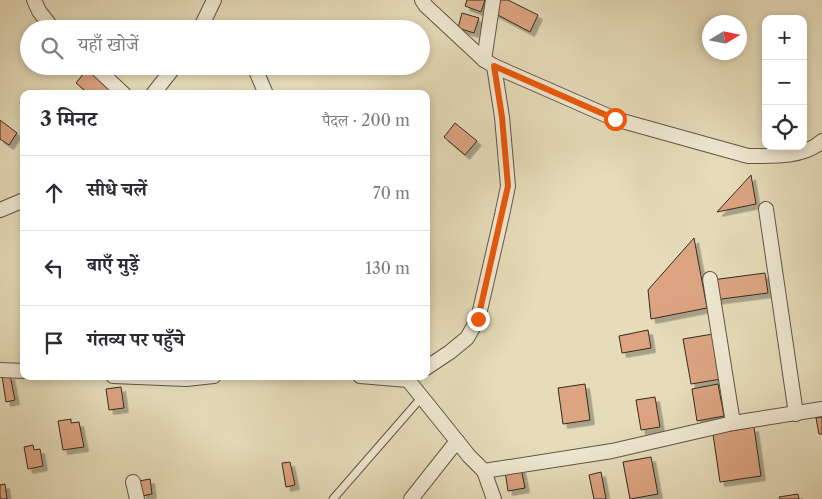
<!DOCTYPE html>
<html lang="hi">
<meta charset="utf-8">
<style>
body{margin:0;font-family:"Libre Caslon Text","Noto Serif Devanagari",serif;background:#f2f2f3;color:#2b2b33}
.controls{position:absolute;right:15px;top:15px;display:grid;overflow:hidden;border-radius:10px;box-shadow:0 2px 8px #0003}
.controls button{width:45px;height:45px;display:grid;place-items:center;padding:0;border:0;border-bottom:1px solid #e1e1e2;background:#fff;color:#2b2b33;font:25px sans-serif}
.compass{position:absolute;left:702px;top:15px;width:45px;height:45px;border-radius:50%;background:#fff;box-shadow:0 2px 8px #0003;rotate:80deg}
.stop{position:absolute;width:15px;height:15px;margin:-11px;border:4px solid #ea580c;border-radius:50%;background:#fff}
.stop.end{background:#ea580c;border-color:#fff;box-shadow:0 1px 5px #0008}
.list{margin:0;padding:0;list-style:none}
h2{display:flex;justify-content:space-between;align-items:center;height:65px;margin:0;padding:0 20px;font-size:21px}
h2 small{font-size:16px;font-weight:400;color:#7c7c81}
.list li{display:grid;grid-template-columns:32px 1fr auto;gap:15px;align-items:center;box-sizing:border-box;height:75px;padding:0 20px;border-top:1px solid #e1e1e2}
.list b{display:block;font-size:19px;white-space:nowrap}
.list em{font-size:16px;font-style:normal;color:#7c7c81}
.icon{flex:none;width:28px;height:28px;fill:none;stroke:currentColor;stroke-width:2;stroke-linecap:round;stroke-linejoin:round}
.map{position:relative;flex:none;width:822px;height:499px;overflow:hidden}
.search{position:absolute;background:#fff;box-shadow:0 2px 8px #0003;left:20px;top:20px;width:410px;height:55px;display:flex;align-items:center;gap:12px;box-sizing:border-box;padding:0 18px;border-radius:28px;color:#7c7c81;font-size:19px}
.panel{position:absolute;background:#fff;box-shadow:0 2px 8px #0003;left:20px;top:90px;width:410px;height:290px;border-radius:10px}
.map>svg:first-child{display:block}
.building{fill:#dca481;stroke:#342a21;filter:url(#shadow)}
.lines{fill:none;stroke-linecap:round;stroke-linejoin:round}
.service-casing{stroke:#605647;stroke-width:9}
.minor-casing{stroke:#605647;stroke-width:16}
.service{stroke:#efe8d2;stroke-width:7}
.minor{stroke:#efe8d2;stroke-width:14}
.route{stroke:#ea580c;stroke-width:6}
</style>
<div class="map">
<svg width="822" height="499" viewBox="0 0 822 499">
<defs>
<filter id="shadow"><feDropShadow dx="4.5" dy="4.5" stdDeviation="0" flood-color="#0004"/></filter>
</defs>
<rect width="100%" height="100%" fill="#e6dcb9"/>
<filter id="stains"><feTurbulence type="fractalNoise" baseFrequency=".004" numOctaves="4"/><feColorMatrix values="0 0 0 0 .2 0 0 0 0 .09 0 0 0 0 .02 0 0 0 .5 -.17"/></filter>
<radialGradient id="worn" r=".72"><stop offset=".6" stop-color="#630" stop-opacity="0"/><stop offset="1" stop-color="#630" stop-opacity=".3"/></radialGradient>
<g class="building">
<polygon points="467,0 485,0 481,12 465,6"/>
<polygon points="501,0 508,0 538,15 530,32 494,13"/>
<polygon points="462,13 479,18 474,33 458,28"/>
<polygon points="88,68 113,87 108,94 89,94 76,83"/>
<polygon points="0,120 17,133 9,145 0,139"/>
<polygon points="455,123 477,141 465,155 444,137"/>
<polygon points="751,175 756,204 717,212"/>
<polygon points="694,238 707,308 651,319 648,290"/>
<polygon points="765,273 768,293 714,300 712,280"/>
<polygon points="648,330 651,348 622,353 619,336"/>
<polygon points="713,334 721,379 691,384 683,339"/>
<polygon points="10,375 15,400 6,402 2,376"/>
<polygon points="585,384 590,420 563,424 558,388"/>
<polygon points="718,384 724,416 697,421 692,389"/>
<polygon points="121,387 124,408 109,410 106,389"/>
<polygon points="655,397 660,427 641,430 636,400"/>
<polygon points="822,417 822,434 819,434 816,418"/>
<polygon points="71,419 71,423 79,422 84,447 63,450 58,421"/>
<polygon points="754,427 761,476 720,482 713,434"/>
<polygon points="33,445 34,450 40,449 43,466 28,469 24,447"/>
<polygon points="651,457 658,494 630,499 623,462"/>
<polygon points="290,462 295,485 286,487 282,463"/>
<polygon points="521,468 525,488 508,491 505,471"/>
<polygon points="601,472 606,499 594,499 589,475"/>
<polygon points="150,479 152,494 142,496 139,481"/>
<polygon points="5,484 7,499 0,499 0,485"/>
<polygon points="798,494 799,499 780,499 779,497"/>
</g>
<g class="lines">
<g class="service-casing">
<polyline id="service" points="333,499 421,398"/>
</g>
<g class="minor-casing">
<g id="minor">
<polyline points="34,0 39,11 53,29"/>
<path d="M422 0 426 6 484 60 494 66 615 119 748 156C771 156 804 158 822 141"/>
<polyline points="200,29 214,0"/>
<polyline points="484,60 493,0"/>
<polyline points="94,66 124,94"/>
<polyline points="254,66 266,94"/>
<polyline points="153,94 175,66"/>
<polyline points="766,209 796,414"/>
<polyline points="0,210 24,200"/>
<polyline points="710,279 733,423"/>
<polyline points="426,368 450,352 467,338 478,319 502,215 508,186 502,117 494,66"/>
<polyline points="0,370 24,371"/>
<polyline points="113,376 186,379 214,376"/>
<polyline points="360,376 408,380 469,456 484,471 494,499"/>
<polyline points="484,471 612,451 733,423 822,409"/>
<polyline points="133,482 137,499"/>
<polyline points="411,499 457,441"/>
</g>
</g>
<use href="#service" class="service"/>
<use href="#minor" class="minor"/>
</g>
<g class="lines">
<polyline class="route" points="478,319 508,186 502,117 494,66 615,119"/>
</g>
<rect width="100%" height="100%" filter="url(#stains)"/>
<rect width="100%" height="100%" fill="url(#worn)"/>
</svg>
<div class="controls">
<button>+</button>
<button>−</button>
<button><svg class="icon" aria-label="locate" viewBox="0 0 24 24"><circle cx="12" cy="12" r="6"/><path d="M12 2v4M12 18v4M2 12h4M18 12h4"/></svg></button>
</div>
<svg class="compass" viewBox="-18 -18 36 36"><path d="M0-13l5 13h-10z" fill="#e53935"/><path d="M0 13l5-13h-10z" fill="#7c7c81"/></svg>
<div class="stop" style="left:615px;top:119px"></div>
<div class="stop end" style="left:478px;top:319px"></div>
<div class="search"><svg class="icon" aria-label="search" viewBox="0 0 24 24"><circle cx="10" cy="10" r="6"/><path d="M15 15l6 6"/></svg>यहाँ खोजें</div>
<section class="panel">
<h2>3 मिनट<small>पैदल · 200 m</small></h2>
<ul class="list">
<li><svg class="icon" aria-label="ahead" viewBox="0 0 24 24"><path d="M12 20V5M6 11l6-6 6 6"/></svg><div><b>सीधे चलें</b></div><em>70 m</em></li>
<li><svg class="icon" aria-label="left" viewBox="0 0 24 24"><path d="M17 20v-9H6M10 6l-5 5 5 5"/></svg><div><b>बाएँ मुड़ें</b></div><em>130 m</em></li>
<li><svg class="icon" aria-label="arrive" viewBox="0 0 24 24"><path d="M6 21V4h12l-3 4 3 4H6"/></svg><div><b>गंतव्य पर पहुँचे</b></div></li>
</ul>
</section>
</div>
